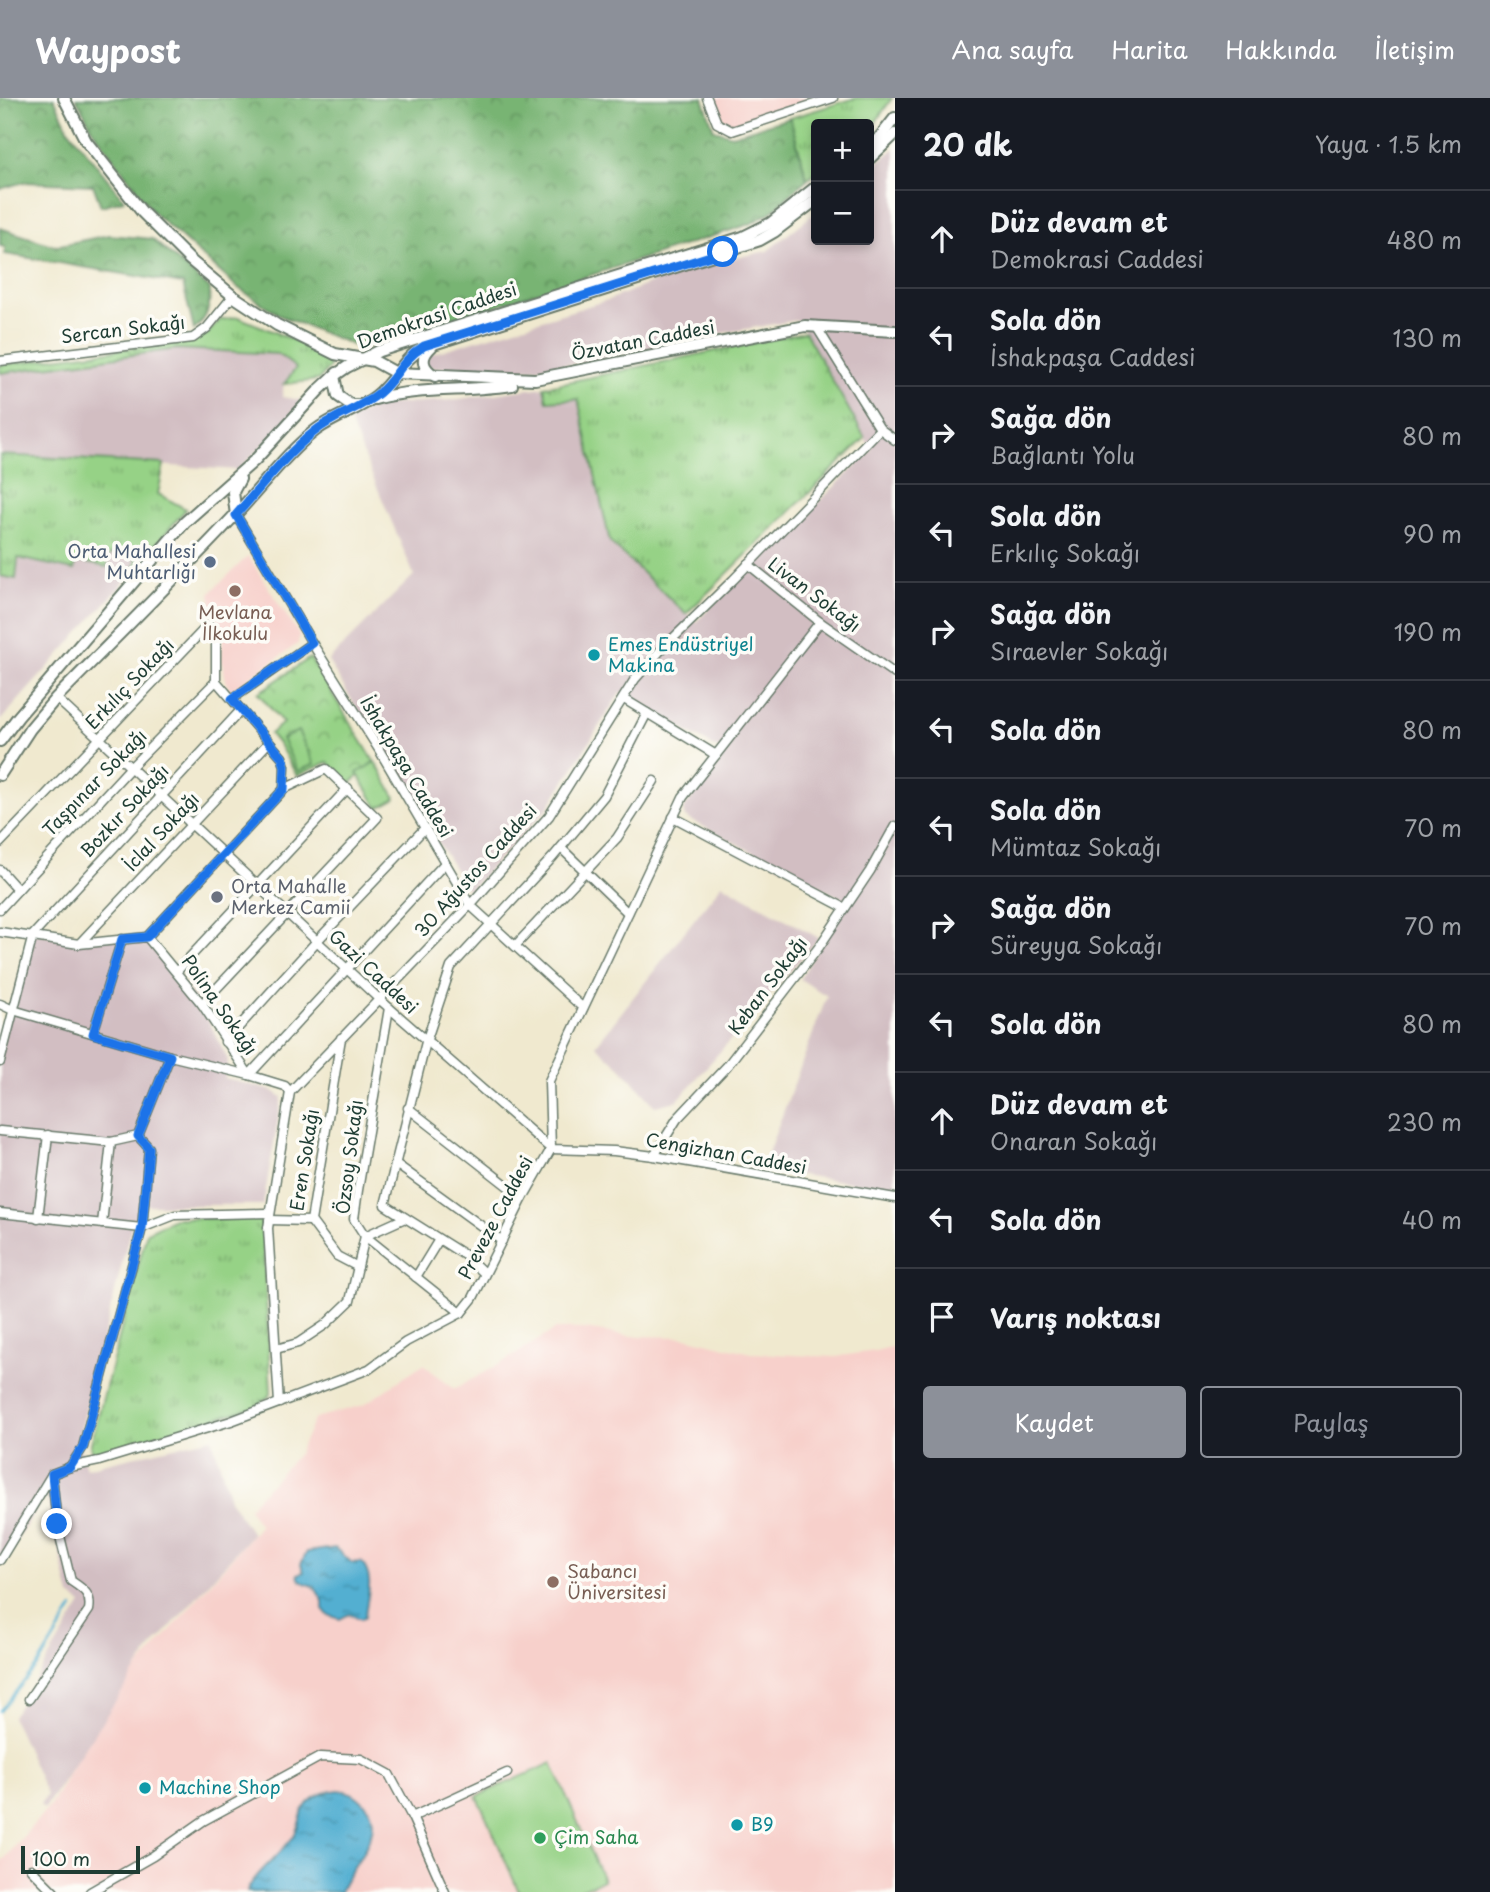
<!DOCTYPE html>
<html lang="tr">
<meta charset="utf-8">
<style>
body{margin:0;font-family:"Playpen Sans",sans-serif;background:#20242c;color:#f1f3f6}
.controls{position:absolute;right:21px;top:21px;display:grid;overflow:hidden;border-radius:7px;box-shadow:0 4px 10px #0003}
.controls button{width:63px;height:63px;display:grid;place-items:center;padding:0;border:0;border-bottom:2px solid #363941;background:#171b24;color:#f1f3f6;font:35px sans-serif}
.scale{position:absolute;left:21px;bottom:18px;width:119px;box-sizing:border-box;padding-left:7px;border:4px solid #1f3d34;border-top:0;font-size:19px;line-height:24px;white-space:nowrap;color:#1f3d34;-webkit-text-stroke:5px #fdfcf7;paint-order:stroke}
.stop{position:absolute;width:21px;height:21px;margin:-16px;border:5px solid #1a73e8;border-radius:50%;background:#fff}
.stop.end{background:#1a73e8;border-color:#fff;box-shadow:0 2px 7px #0008}
.list{margin:0;padding:0;list-style:none}
h2{display:flex;justify-content:space-between;align-items:center;height:91px;margin:0;padding:0 28px;font-size:30px}
h2 small{font-size:23px;font-weight:400;color:#9ea1a6}
.list li{display:grid;grid-template-columns:46px 1fr auto;gap:21px;align-items:center;box-sizing:border-box;height:98px;padding:0 28px;border-top:2px solid #363941}
.list b{display:block;font-size:26px;white-space:nowrap}
.list p{margin:0;font-size:23px;white-space:nowrap;color:#9ea1a6}
.list em{font-size:23px;font-style:normal;color:#9ea1a6}
.actions{display:flex;gap:14px;padding:21px 28px}
.actions a{flex:1;padding:16px 0;border:2px solid #8c9099;border-radius:7px;text-align:center;font-size:24px;color:#8c9099}
.actions .main{background:#8c9099;color:#fff}
.icon{flex:none;width:38px;height:38px;fill:none;stroke:currentColor;stroke-width:2;stroke-linecap:round;stroke-linejoin:round}
.map{position:relative;flex:none;width:895px;height:1794px;overflow:hidden}
header{display:flex;align-items:center;gap:42px;box-sizing:border-box;height:98px;padding:0 35px;background:#8c9099;color:#fff}
header strong{font-size:33px}
nav{display:flex;gap:38px;margin-inline-start:auto;font-size:24px}
main{display:flex}
aside{flex:1;background:#171b24}
.map>svg:first-child{display:block}
.built{fill:#f7d0cb}
.industrial{fill:#d2bec2}
.grass{fill:url(#grass-tufts);stroke:#5a885d;stroke-width:2}
.forest{fill:url(#forest-crowns);stroke:#4c7854;stroke-width:2}
.park{fill:url(#park-crowns);stroke:#5a885d;stroke-width:2}
.pitch{fill:#96d286;stroke:#5a885d;stroke-width:2}
.water{fill:url(#water-ripples);stroke:#387682;stroke-width:2}
.lines{fill:none;stroke-linecap:round;stroke-linejoin:round}
.stream{stroke:#52afd1;stroke-width:2.5}
.minor-casing{stroke:#68796a;stroke-width:11}
.major-casing{stroke:#68796a;stroke-width:14}
.minor{stroke:#fff;stroke-width:8}
.major{stroke:#fff;stroke-width:10}
.route{stroke:#1a73e8;stroke-width:9}
.service-dot{fill:#5c6f8a;stroke:#fdfcf7;stroke-width:2.5}
.education-dot{fill:#8d6e63;stroke:#fdfcf7;stroke-width:2.5}
.culture-dot{fill:#0f9aa8;stroke:#fdfcf7;stroke-width:2.5}
.worship-dot{fill:#6b7280;stroke:#fdfcf7;stroke-width:2.5}
.leisure-dot{fill:#2e9e5b;stroke:#fdfcf7;stroke-width:2.5}
.labels{text-anchor:middle;stroke-width:7;stroke-linejoin:round;paint-order:stroke}
.street-label{font-size:18px;fill:#1f3d34;stroke:#fdfcf7}
.service-label{font-size:18px;fill:#4e5e75;stroke:#fdfcf7;text-anchor:end}
.education-label{font-size:18px;fill:#785e54;stroke:#fdfcf7}
.culture-label{font-size:18px;fill:#0d838f;stroke:#fdfcf7;text-anchor:start}
.worship-label{font-size:18px;fill:#5b616d;stroke:#fdfcf7;text-anchor:start}
.leisure-label{font-size:18px;fill:#27864d;stroke:#fdfcf7;text-anchor:start}
</style>
<header>
<strong>Waypost</strong>
<nav><a>Ana sayfa</a><a>Harita</a><a>Hakkında</a><a>İletişim</a></nav>
</header>
<main>
<div class="map">
<svg width="895" height="1794" viewBox="0 0 895 1794">
<defs>
<pattern id="grass-tufts" width="24" height="20" patternUnits="userSpaceOnUse" patternTransform="scale(1.75)"><rect width="24" height="20" fill="#96d286"/><path d="M3 7l-1-3M5 7V3M7 7l1-3M15 17l-1-3M17 17v-4M19 17l1-3" fill="none" stroke="#7aac6e"/></pattern>
<pattern id="forest-crowns" width="20" height="18" patternUnits="userSpaceOnUse" patternTransform="scale(1.75)"><rect width="20" height="18" fill="#78b473"/><path d="M2 6a3 3 0 1 1 6 0M12 15a3 3 0 1 1 6 0" fill="none" stroke="#62945f"/></pattern>
<pattern id="park-crowns" width="20" height="18" patternUnits="userSpaceOnUse" patternTransform="scale(1.75)"><rect width="20" height="18" fill="#96d286"/><path d="M2 6a3 3 0 1 1 6 0M12 15a3 3 0 1 1 6 0" fill="none" stroke="#7aac6e"/></pattern>
<pattern id="water-ripples" width="26" height="14" patternUnits="userSpaceOnUse" patternTransform="scale(1.75)"><rect width="26" height="14" fill="#52afd1"/><path d="M2 4q2-2 4 0t4 0M15 11q2-2 4 0t4 0" fill="none" stroke="#4390aa"/></pattern>
</defs>
<rect width="100%" height="100%" fill="#fdfcf7"/>
<filter id="ink" filterUnits="userSpaceOnUse"><feTurbulence type="fractalNoise" baseFrequency=".0143" numOctaves="2"/><feDisplacementMap in="SourceGraphic" scale="14" xChannelSelector="R" yChannelSelector="G"/><feConvolveMatrix kernelMatrix="1 2 1 2 8 2 1 2 1" color-interpolation-filters="sRGB"/></filter>
<filter id="wash" filterUnits="userSpaceOnUse"><feTurbulence type="fractalNoise" baseFrequency=".00686" numOctaves="4" result="noise"/><feDisplacementMap in="SourceGraphic" scale="28" xChannelSelector="R" yChannelSelector="G"/><feGaussianBlur stdDeviation="1.57" result="paint"/><feColorMatrix in="noise" values="0 0 0 0 0 0 0 0 0 0 0 0 0 0 0 0 0 1.4 0 .05"/><feComposite in="paint" operator="in"/></filter>
<g filter="url(#wash)">
<rect width="100%" height="100%" fill="#f0e9cf"/>
<g class="built">
<polygon points="715,0 822,0 731,27 724,23"/>
<polygon points="248,458 299,537 298,546 231,592 227,587 222,563 223,532 213,516 210,495"/>
<polygon points="556,1231 584,1231 630,1238 685,1239 751,1255 834,1259 875,1253 895,1248 895,1794 0,1794 0,1766 51,1706 110,1603 260,1427 248,1410 298,1356 315,1320 364,1307 423,1266 454,1291 495,1269"/>
</g>
<g class="industrial">
<polygon points="895,50 895,1091 762,1071 827,898 800,881 847,803 685,719 683,712 725,655 620,595 548,710 468,793 328,563 414,477 349,322 378,307 452,302 544,289 547,303 578,301 610,444 696,524 872,352 798,222 695,240 592,263 521,272 426,269 428,257 611,201 685,171 767,153 816,114 816,142 869,142 869,72"/>
<polygon points="177,251 278,256 296,270 284,286 282,299 306,303 238,372 0,358 0,275"/>
<polygon points="110,457 137,460 135,472 0,623 0,478 16,480 17,461 73,472 75,463 107,470"/>
<polygon points="722,786 819,840 677,1003 655,1008 622,971 596,947"/>
<polygon points="31,834 79,843 146,837 201,908 228,962 225,980 273,993 282,999 263,1107 141,1107 139,1125 132,1125 78,1343 86,1370 212,1340 231,1404 252,1436 149,1553 44,1711 40,1706 47,1697 12,1619 82,1506 70,1498 46,1397 0,1468 0,946"/>
</g>
<g class="grass">
<polygon points="856,0 892,0 869,34 869,26 816,26 816,74 807,81 790,20"/>
<polygon points="238,219 315,251 329,261 329,270 318,282 284,286 296,270 278,256 177,251 0,275 0,267 195,242 208,235 220,222"/>
<polygon points="805,234 865,340 686,516 610,444 578,301 547,303 544,289"/>
<polygon points="0,357 164,366 158,396 186,411 133,474 137,460 111,456 109,457 107,469 76,463 74,472 18,460 16,481 0,478"/>
<polygon points="176,1120 258,1121 262,1124 271,1296 258,1308 95,1355 90,1349 147,1134"/>
</g>
<g class="forest">
<polygon points="0,0 54,0 69,32 124,102 101,108 93,87 24,84 0,91"/>
<polygon points="76,0 703,0 714,32 732,37 790,20 807,81 771,114 750,126 370,248 355,248 281,218 237,189 154,115 93,32"/>
<path d="M0 130 55 148 109 137 152 141 210 191C210 209 208 219 194 232L183 186 5 156V149L0 148Z"/>
</g>
<polygon class="park" points="310,560 374,663 348,688 328,664 297,678 280,648 270,636 283,625 258,595"/>
<g class="pitch">
<polygon points="298,633 314,666 298,674 282,641"/>
<polygon points="375,664 396,700 378,710 357,675"/>
<polygon points="552,1665 603,1782 576,1794 519,1794 477,1698"/>
</g>
<g class="water">
<path d="M335 1450 352 1465 361 1464C376 1481 366 1499 365 1519L361 1521 349 1516 340 1521 328 1517 323 1511V1503L314 1488C307 1486 299 1485 298 1476L304 1474 301 1466 307 1454Z"/>
<path d="M339 1692C349 1693 355 1696 363 1704 392 1730 349 1768 340 1794H247C251 1779 282 1755 293 1739 300 1729 300 1712 309 1704 317 1696 328 1693 339 1692Z"/>
</g>
<g class="lines">
<polyline class="stream" points="0,1613 40,1564 73,1510"/>
</g>
</g>
<g filter="url(#ink)">
<g class="lines">
<g class="minor-casing">
<g id="minor">
<polyline points="707,0 717,25 732,33 833,0"/>
<polyline points="816,228 880,331 895,342"/>
<polyline points="0,263 193,240 207,230 233,198"/>
<polyline points="236,417 312,545 378,650 470,807 583,910"/>
<polyline points="748,466 820,524 895,576"/>
<polyline points="56,600 379,901 551,1051 614,1053 654,1058 895,1100"/>
<polyline points="232,601 312,545"/>
<polyline points="624,601 716,657"/>
<polyline points="673,719 845,810"/>
<polyline points="0,745 208,527 216,534 216,583 282,659 285,668 284,691"/>
<polyline points="561,750 628,815"/>
<polyline points="0,772 17,791"/>
<polyline points="0,811 131,669 216,583"/>
<polyline points="0,834 79,846 147,839 202,906 249,977 285,988 290,994"/>
<polyline points="147,839 284,691 326,671 377,720 202,906"/>
<polyline points="79,846 269,644"/>
<polyline points="515,848 617,740 654,683"/>
<polyline points="177,873 348,690"/>
<polyline points="0,906 13,912 170,958 249,977 445,765"/>
<polyline points="93,935 122,841"/>
<polyline points="341,940 311,1123 337,1158 358,1169"/>
<polyline points="225,944 317,843 425,730"/>
<polyline points="0,964 33,837 241,612"/>
<polyline points="408,1010 523,1100"/>
<polyline points="0,1033 111,1044"/>
<polyline points="654,1058 677,1021 727,968 819,849 870,773 895,728"/>
<polyline points="396,1066 502,1143"/>
<polyline points="0,1115 142,1130 175,1117 269,1115"/>
<polyline points="38,1120 48,1037"/>
<polyline points="405,1120 365,1138 461,1215"/>
<polyline points="269,1122 311,1123"/>
<polyline points="102,1126 111,1044 138,1038 170,958"/>
<polyline points="484,1175 466,1158 385,1107 426,944 451,869 553,759 604,698 647,615"/>
<polyline points="416,1179 438,1143"/>
<polyline points="276,1251 298,1245 325,1227 350,1203 365,1138 354,1121 358,1092 389,910"/>
<polyline points="279,1305 268,1130 290,994 470,807 549,718 635,581 659,554 733,482 880,331"/>
<polyline points="70,1369 83,1349 142,1130 149,1050 138,1038"/>
<polyline points="0,1462 52,1376 70,1369 99,1363 231,1323 369,1271 406,1244 461,1215 473,1200 523,1100 551,1051 549,983 683,699 820,524"/>
<path d="M29 1601 89 1512C92 1496 83 1491 71 1483L57 1426 52 1376"/>
<polyline points="412,1719 507,1675"/>
<polyline points="31,1771 54,1794"/>
<polyline points="90,1794 153,1758 203,1723 320,1659 361,1661 389,1676 412,1719 445,1794"/>
</g>
</g>
<g class="major-casing">
<g id="major">
<polyline points="64,0 86,43 142,114 190,162 233,198 277,227 335,256 374,263 396,275 535,281 805,228 895,233"/>
<polyline points="869,48 880,39 895,20"/>
<polyline points="869,61 895,36"/>
<path d="M432 248C420 259 421 269 435 278"/>
<polyline points="337,275 334,278 338,298 351,307 360,307"/>
<path d="M375 301C420 289 466 294 512 287"/>
<polyline points="236,417 233,394 240,381"/>
<polyline points="0,643 18,619 185,424 255,362 319,292 334,278 347,269 379,253 743,139 771,125 816,89"/>
<path d="M0 677 30 631 56 600C116 539 177 479 235 417 262 389 286 355 316 332 335 318 358 312 376 298 395 283 402 261 424 249L760 142 774 134 816 102"/>
</g>
</g>
<use href="#minor" class="minor"/>
<use href="#major" class="major"/>
</g>
</g>
<g class="lines" filter="url(#ink)">
<path class="route" d="M57 1426 52 1376 70 1369 83 1349 142 1130 149 1050 138 1038 170 958 93 936 122 841 147 839 284 691 285 668 282 659 232 601 312 545 236 417C261 389 285 357 314 334 334 317 360 311 379 295 398 279 400 263 424 248L723 154"/>
</g>
<circle class="service-dot" cx="210" cy="464" r="7"/>
<g class="education-dot">
<circle cx="235" cy="493" r="7"/>
<circle cx="553" cy="1484" r="7"/>
</g>
<g class="culture-dot">
<circle cx="594" cy="557" r="7"/>
<circle cx="145" cy="1690" r="7"/>
<circle cx="737" cy="1727" r="7"/>
</g>
<circle class="worship-dot" cx="217" cy="799" r="7"/>
<circle class="leisure-dot" cx="540" cy="1740" r="7"/>
<g class="labels">
<g class="street-label">
<text transform="translate(437 218) rotate(-19)" y="6">Demokrasi Caddesi</text>
<text transform="translate(123 232) rotate(-7)" y="6">Sercan Sokağı</text>
<text transform="translate(643 243) rotate(-11)" y="6">Özvatan Caddesi</text>
<text transform="translate(814 497) rotate(37)" y="6">Livan Sokağı</text>
<text transform="translate(130 586) rotate(-46)" y="6">Erkılıç Sokağı</text>
<text transform="translate(406 669) rotate(59)" y="6">İshakpaşa Caddesi</text>
<text transform="translate(95 685) rotate(-46)" y="6">Taşpınar Sokağı</text>
<text transform="translate(125 713) rotate(-47)" y="6">Bozkır Sokağı</text>
<text transform="translate(162 734) rotate(-47)" y="6">İclal Sokağı</text>
<text transform="translate(476 773) rotate(-48)" y="6">30 Ağustos Caddesi</text>
<text transform="translate(373 874) rotate(43)" y="6">Gazi Caddesi</text>
<text transform="translate(768 888) rotate(-53)" y="6">Keban Sokağı</text>
<text transform="translate(219 907) rotate(55)" y="6">Polina Sokağı</text>
<text transform="translate(726 1056) rotate(10)" y="6">Cengizhan Caddesi</text>
<text transform="translate(350 1059) rotate(-83)" y="6">Özsoy Sokağı</text>
<text transform="translate(305 1062) rotate(-81)" y="6">Eren Sokağı</text>
<text transform="translate(496 1120) rotate(-62)" y="6">Preveze Caddesi</text>
</g>
<g class="service-label">
<text x="196" y="460">Orta Mahallesi<tspan x="196" dy="21">Muhtarlığı</tspan></text>
</g>
<g class="education-label">
<text x="235" y="521">Mevlana<tspan x="235" dy="21">İlkokulu</tspan></text>
<text x="567" y="1480" text-anchor="start">Sabancı<tspan x="567" dy="21">Üniversitesi</tspan></text>
</g>
<g class="culture-label">
<text x="608" y="553">Emes Endüstriyel<tspan x="608" dy="21">Makina</tspan></text>
<text x="159" y="1696">Machine Shop</text>
<text x="751" y="1733">B9</text>
</g>
<g class="worship-label">
<text x="231" y="795">Orta Mahalle<tspan x="231" dy="21">Merkez Camii</tspan></text>
</g>
<g class="leisure-label">
<text x="554" y="1746">Çim Saha</text>
</g>
</g>
</svg>
<div class="controls">
<button>+</button>
<button>−</button>
</div>
<div class="scale">100 m</div>
<div class="stop" style="left:723px;top:154px"></div>
<div class="stop end" style="left:57px;top:1426px"></div>
</div>
<aside>
<h2>20 dk<small>Yaya · 1.5 km</small></h2>
<ul class="list">
<li><svg class="icon" aria-label="ahead" viewBox="0 0 24 24"><path d="M12 20V5M6 11l6-6 6 6"/></svg><div><b>Düz devam et</b><p>Demokrasi Caddesi</p></div><em>480 m</em></li>
<li><svg class="icon" aria-label="left" viewBox="0 0 24 24"><path d="M17 20v-9H6M10 6l-5 5 5 5"/></svg><div><b>Sola dön</b><p>İshakpaşa Caddesi</p></div><em>130 m</em></li>
<li><svg class="icon" aria-label="right" viewBox="0 0 24 24"><path d="M7 20v-9h11M14 6l5 5-5 5"/></svg><div><b>Sağa dön</b><p>Bağlantı Yolu</p></div><em>80 m</em></li>
<li><svg class="icon" aria-label="left" viewBox="0 0 24 24"><path d="M17 20v-9H6M10 6l-5 5 5 5"/></svg><div><b>Sola dön</b><p>Erkılıç Sokağı</p></div><em>90 m</em></li>
<li><svg class="icon" aria-label="right" viewBox="0 0 24 24"><path d="M7 20v-9h11M14 6l5 5-5 5"/></svg><div><b>Sağa dön</b><p>Sıraevler Sokağı</p></div><em>190 m</em></li>
<li><svg class="icon" aria-label="left" viewBox="0 0 24 24"><path d="M17 20v-9H6M10 6l-5 5 5 5"/></svg><div><b>Sola dön</b></div><em>80 m</em></li>
<li><svg class="icon" aria-label="left" viewBox="0 0 24 24"><path d="M17 20v-9H6M10 6l-5 5 5 5"/></svg><div><b>Sola dön</b><p>Mümtaz Sokağı</p></div><em>70 m</em></li>
<li><svg class="icon" aria-label="right" viewBox="0 0 24 24"><path d="M7 20v-9h11M14 6l5 5-5 5"/></svg><div><b>Sağa dön</b><p>Süreyya Sokağı</p></div><em>70 m</em></li>
<li><svg class="icon" aria-label="left" viewBox="0 0 24 24"><path d="M17 20v-9H6M10 6l-5 5 5 5"/></svg><div><b>Sola dön</b></div><em>80 m</em></li>
<li><svg class="icon" aria-label="ahead" viewBox="0 0 24 24"><path d="M12 20V5M6 11l6-6 6 6"/></svg><div><b>Düz devam et</b><p>Onaran Sokağı</p></div><em>230 m</em></li>
<li><svg class="icon" aria-label="left" viewBox="0 0 24 24"><path d="M17 20v-9H6M10 6l-5 5 5 5"/></svg><div><b>Sola dön</b></div><em>40 m</em></li>
<li><svg class="icon" aria-label="arrive" viewBox="0 0 24 24"><path d="M6 21V4h12l-3 4 3 4H6"/></svg><div><b>Varış noktası</b></div></li>
</ul>
<div class="actions"><a class="main">Kaydet</a><a>Paylaş</a></div>
</aside>
</main>
